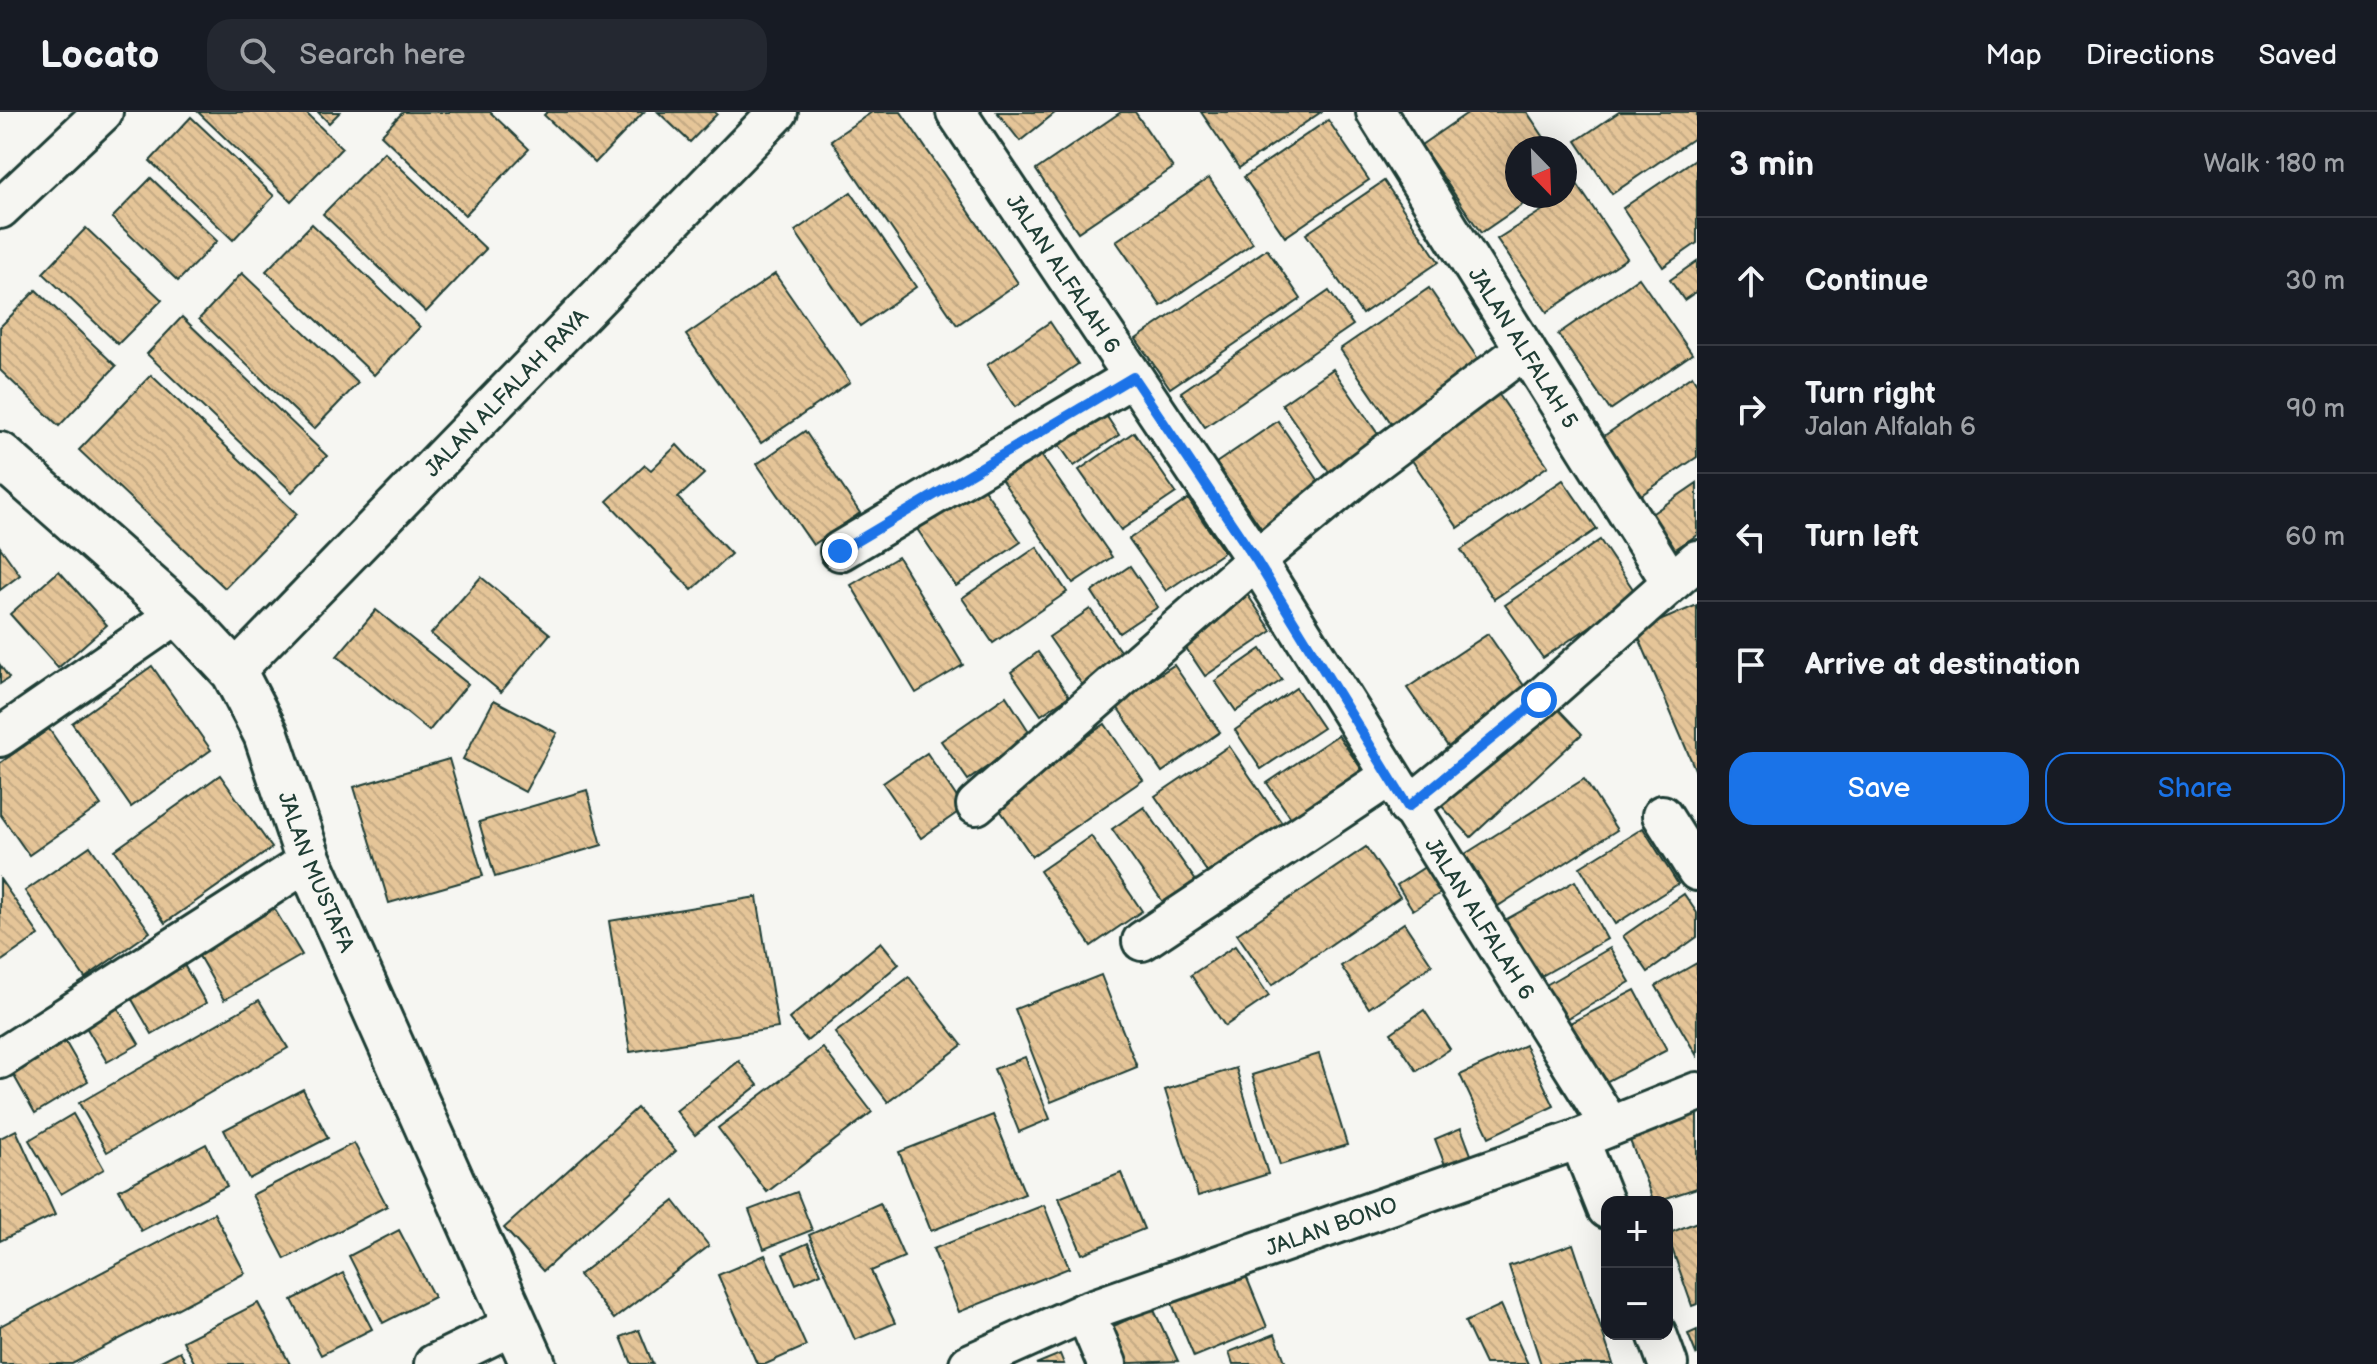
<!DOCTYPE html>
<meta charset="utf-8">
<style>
body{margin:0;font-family:"Balsamiq Sans",sans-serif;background:#242831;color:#f1f3f6}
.controls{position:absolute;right:24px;bottom:24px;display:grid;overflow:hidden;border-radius:16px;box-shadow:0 8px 32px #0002}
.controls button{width:72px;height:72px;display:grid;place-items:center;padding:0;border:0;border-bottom:2px solid #363941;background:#171b24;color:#f1f3f6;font:40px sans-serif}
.compass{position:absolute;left:1505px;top:24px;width:72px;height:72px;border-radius:50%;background:#171b24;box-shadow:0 8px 32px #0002;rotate:157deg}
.stop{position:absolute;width:24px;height:24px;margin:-18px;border:6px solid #1a73e8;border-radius:50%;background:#fff}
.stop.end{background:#1a73e8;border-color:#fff;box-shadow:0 2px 8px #0008}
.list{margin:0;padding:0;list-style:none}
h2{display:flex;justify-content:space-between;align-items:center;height:104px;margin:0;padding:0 32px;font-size:34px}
h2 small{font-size:26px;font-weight:400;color:#9ea1a6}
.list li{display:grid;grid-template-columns:52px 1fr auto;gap:24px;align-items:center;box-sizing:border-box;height:128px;padding:0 32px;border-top:2px solid #363941}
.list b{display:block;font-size:30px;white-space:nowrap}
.list p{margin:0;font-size:26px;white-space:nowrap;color:#9ea1a6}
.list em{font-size:26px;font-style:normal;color:#9ea1a6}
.actions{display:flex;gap:16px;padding:24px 32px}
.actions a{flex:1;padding:18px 0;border:2px solid #1a73e8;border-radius:24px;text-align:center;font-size:28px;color:#1a73e8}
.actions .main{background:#1a73e8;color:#fff}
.icon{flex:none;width:44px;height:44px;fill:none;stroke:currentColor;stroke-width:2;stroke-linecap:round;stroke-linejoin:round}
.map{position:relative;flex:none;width:1697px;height:1252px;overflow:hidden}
header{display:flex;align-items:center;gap:48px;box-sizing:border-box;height:112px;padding:0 40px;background:#171b24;border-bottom:2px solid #363941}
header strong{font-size:38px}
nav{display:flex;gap:44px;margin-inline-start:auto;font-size:28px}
.search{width:560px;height:72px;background:#242831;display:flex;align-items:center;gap:20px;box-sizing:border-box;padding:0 28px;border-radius:24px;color:#9ea1a6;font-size:30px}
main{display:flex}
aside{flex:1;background:#171b24}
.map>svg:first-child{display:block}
.building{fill:url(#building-back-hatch);stroke:#1f3d34;stroke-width:2}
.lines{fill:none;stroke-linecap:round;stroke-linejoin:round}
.street-casing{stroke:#1f3d34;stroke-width:44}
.secondary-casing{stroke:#1f3d34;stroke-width:50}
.street{stroke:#f6f6f2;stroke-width:38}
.secondary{stroke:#f6f6f2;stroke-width:44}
.route{stroke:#1a73e8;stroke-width:10}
.labels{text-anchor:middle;stroke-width:8;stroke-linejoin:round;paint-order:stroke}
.street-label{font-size:22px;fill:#1f3d34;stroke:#f6f6f2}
</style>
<header>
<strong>Locato</strong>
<div class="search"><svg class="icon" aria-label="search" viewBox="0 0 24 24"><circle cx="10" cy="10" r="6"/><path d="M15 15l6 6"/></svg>Search here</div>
<nav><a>Map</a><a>Directions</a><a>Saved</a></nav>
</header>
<main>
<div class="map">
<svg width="1697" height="1252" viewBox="0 0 1697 1252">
<defs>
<pattern id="building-back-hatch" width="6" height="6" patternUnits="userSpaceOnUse" patternTransform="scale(2)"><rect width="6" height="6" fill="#e5c598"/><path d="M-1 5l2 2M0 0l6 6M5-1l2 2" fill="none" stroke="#c4aa84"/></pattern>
</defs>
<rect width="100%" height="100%" fill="#f6f6f2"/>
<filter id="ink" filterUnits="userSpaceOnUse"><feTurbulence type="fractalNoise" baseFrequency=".0125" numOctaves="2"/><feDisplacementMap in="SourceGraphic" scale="16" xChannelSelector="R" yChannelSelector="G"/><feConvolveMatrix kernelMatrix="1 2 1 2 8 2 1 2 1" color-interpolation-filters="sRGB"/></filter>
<g filter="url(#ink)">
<g class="building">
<polygon points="198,0 305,0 342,36 291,89"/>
<polygon points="318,0 340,0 329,11"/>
<polygon points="403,0 490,0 529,37 465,103 381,23"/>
<polygon points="547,0 644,0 595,51 544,3"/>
<polygon points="658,0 715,0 717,2 690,30"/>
<polygon points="872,0 901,0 1018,171 957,213 831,28"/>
<polygon points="997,0 1056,0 1020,29"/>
<polygon points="1121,0 1135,0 1173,56 1078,120 1036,58"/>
<polygon points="1201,0 1321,0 1239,56"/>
<polygon points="1469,0 1527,0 1551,36 1517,36 1517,84 1535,84 1481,121 1421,33"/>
<polygon points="1619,0 1697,0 1697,24 1612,82 1576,29"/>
<polygon points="191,5 274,84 233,128 150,49"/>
<polygon points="1328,8 1369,68 1285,125 1244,65"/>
<polygon points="384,40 486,137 426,200 323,102"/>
<polygon points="1697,46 1697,131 1663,155 1623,96"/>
<polygon points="151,66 217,129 178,169 112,106"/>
<polygon points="1209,66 1253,131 1161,194 1116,129"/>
<polygon points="1384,69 1439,150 1362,202 1306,122"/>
<polygon points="1577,72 1627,146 1547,200 1497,127 1565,84"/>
<polygon points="851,80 916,175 860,214 795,119"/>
<polygon points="312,112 420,215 374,263 266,159"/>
<polygon points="86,116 162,188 118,232 43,161"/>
<polygon points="1267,137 1301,187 1170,276 1136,227"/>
<polygon points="1697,149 1697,179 1684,188 1670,168"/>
<polygon points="242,161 358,271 314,317 199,207"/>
<polygon points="775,162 850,270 761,331 686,223"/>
<polygon points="1639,166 1692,242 1610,298 1558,222"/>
<polygon points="1429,176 1485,257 1396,318 1340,237"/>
<polygon points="36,178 116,254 59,314 0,258 0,215"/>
<polygon points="1329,179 1353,213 1205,315 1181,280"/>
<polygon points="182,205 327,344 292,380 147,242"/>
<polygon points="1050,210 1078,252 1015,295 987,253"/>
<polygon points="1333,257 1380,325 1329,360 1282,292"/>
<polygon points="151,263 297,402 225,476 79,338"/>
<polygon points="1692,264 1697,272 1697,345 1641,383 1601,326"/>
<polygon points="1493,274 1548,354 1458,416 1403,335"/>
<polygon points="1096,288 1119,323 1074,354 1050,320"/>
<polygon points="1278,309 1327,381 1266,423 1216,351"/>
<polygon points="805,319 860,401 813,433 757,352"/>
<polygon points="1134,320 1176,381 1121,418 1079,358"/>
<polygon points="677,333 704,362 678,386 731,442 692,478 607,389 645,353 651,358"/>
<polygon points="1037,337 1112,445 1073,471 999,364"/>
<polygon points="1563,368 1597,417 1494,487 1461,438"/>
<polygon points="979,370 1021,430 956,474 915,414"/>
<polygon points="1697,371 1697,423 1674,438 1650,403"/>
<polygon points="1188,387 1224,440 1166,479 1129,427"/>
<polygon points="1600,428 1637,483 1543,546 1505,493"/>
<polygon points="0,435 20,463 0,478"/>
<polygon points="1037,435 1067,480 993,531 962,486"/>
<polygon points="898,445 963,553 916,581 851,473"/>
<polygon points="1130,454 1158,495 1119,521 1092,480"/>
<polygon points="59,459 107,513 58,556 10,502"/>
<polygon points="481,465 550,522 501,580 431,522"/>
<polygon points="1247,482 1272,519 1205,564 1180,527"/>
<polygon points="1697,493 1697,662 1636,519"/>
<polygon points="1090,497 1125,546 1083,574 1049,525"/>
<polygon points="376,498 468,572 429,619 337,544"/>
<polygon points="1488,522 1534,588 1454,643 1407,576"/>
<polygon points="1261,537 1282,568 1236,599 1215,569"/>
<polygon points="1038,540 1069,584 1041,603 1011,560"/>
<polygon points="0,553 9,566 0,572"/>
<polygon points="1174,553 1220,620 1162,660 1115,592"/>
<polygon points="152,554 211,638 131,695 72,611"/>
<polygon points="1296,576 1323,616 1261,657 1235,618"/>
<polygon points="1006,584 1032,624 968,668 941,629"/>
<polygon points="1546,584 1582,622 1471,725 1435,687"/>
<polygon points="494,588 557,621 525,680 463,647"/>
<polygon points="1105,612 1143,668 1032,744 993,688"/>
<polygon points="49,617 101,693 29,743 0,702 0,651"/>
<polygon points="1338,623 1369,668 1298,716 1267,671"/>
<polygon points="1229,634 1286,717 1212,767 1155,684"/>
<polygon points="927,641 964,696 921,726 883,671"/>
<polygon points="449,647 483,764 389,791 354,675"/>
<polygon points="220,663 272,736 165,811 115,738"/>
<polygon points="1584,667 1617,718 1498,794 1465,742"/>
<polygon points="587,678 602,733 495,765 479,710"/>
<polygon points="1144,695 1196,769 1163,790 1112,717"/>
<polygon points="1643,716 1678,772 1615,812 1580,755"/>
<polygon points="1091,724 1142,799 1091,834 1040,759"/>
<polygon points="90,734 150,820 85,866 25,779"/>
<polygon points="1366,735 1400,785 1272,873 1237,822"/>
<polygon points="1428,753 1444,779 1413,798 1397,773"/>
<polygon points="0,767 39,823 0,850"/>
<polygon points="1575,769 1607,827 1531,870 1498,812"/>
<polygon points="1684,782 1697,801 1697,825 1648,860 1623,824"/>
<polygon points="757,785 778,916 630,940 609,809"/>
<polygon points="272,793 302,843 224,888 195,837"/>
<polygon points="1404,811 1432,853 1369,896 1341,854"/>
<polygon points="881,830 899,852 807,929 789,907"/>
<polygon points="1235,834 1269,884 1225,914 1191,863"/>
<polygon points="1610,836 1630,870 1560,911 1539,877"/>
<polygon points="180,846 206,891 152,922 126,877"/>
<polygon points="1697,851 1697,944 1656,874"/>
<polygon points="1101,863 1137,955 1051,990 1015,897"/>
<polygon points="909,865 962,933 888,990 835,921"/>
<polygon points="1635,878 1667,938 1600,973 1568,912"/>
<polygon points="259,888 288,936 107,1040 79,991"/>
<polygon points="115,891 139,932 107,950 83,910"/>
<polygon points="1424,898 1450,937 1417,959 1391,921"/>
<polygon points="62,924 88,969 35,1001 9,955"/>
<polygon points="1525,933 1554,994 1489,1025 1460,963"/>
<polygon points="823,936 872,1000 767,1080 718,1016"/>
<polygon points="1319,942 1347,1033 1280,1053 1252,963"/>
<polygon points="1025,945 1050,1007 1019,1020 994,957"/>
<polygon points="739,949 758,973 695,1023 676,999"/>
<polygon points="1236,956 1268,1062 1198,1084 1165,978"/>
<polygon points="303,977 328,1026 249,1067 224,1018"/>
<polygon points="637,996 676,1039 543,1159 504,1116"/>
<polygon points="1697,1000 1697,1076 1654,1090 1629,1026"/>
<polygon points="73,1002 104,1057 61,1082 29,1028"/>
<polygon points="993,1003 1025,1082 931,1119 899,1040"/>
<polygon points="1461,1016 1473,1048 1447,1058 1435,1027"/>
<polygon points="16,1018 55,1103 0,1129 0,1026"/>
<polygon points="354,1031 387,1094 285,1147 252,1083"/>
<polygon points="206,1032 227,1074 141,1119 119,1078"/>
<polygon points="1121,1061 1144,1117 1082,1142 1059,1086"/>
<polygon points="797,1080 812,1118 764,1137 749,1098"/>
<polygon points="674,1089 709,1134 614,1207 579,1163"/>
<polygon points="880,1091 904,1145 871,1159 895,1211 855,1228 809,1123"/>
<polygon points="1044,1093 1069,1156 959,1200 933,1137"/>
<polygon points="214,1101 245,1161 72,1252 0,1252 0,1214"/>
<polygon points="1697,1110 1697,1192 1692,1194 1667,1122"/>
<polygon points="399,1118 434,1185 383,1211 349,1144"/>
<polygon points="808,1131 821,1161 796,1172 783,1142"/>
<polygon points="1573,1132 1613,1252 1541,1252 1509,1154"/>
<polygon points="765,1143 806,1234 766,1252 757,1252 718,1163"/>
<polygon points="1244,1159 1267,1215 1194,1245 1171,1189"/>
<polygon points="343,1161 372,1217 321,1243 292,1188"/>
<polygon points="258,1191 290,1252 195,1252 183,1229"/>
<polygon points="1501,1193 1528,1252 1485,1252 1465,1210"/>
<polygon points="1153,1196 1178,1249 1110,1252 1096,1222"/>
<polygon points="639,1218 653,1252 632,1252 621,1225"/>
<polygon points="1697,1218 1697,1244 1688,1222"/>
<polygon points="1275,1222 1286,1252 1233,1252 1229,1240"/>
<polygon points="180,1239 187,1252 155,1252"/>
<polygon points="1060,1242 1064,1252 1036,1252"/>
</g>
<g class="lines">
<g class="street-casing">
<g id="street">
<path id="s1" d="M956 0 1256 448 1609 1012"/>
<path id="s2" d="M1376 0 1671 470"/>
<polyline points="0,97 103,0"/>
<polyline points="840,439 1133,265"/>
<path id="s3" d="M234 560 778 0"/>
<polyline points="0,625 179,501"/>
<polyline points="976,693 1256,448 1359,362 1525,237"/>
<polyline points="1408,695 1539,588 1697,448"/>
<polyline points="1662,703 1697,759"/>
<polyline points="1142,829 1390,664"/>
<polyline points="0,947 309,749"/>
<polyline points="1579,1027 1607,1097"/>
<polyline points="1085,1200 1107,1252"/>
<polyline points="1657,1222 1668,1252"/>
<polyline points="434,1252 516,1212"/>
<path id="s4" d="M969 1252 1085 1200 1579 1027 1697 980"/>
</g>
</g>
<g class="secondary-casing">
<g id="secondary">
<path id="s5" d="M0 343 179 501 234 560 266 622 309 749 533 1252"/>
</g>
</g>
<use href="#street" class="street"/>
<use href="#secondary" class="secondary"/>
</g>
</g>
<g class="lines" filter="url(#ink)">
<polyline class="route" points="840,439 1133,265 1256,448 1408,695 1539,588"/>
</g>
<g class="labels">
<g class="street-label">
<text dy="8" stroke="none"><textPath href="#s1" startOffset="194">JALAN ALFALAH 6</textPath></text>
<text dy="8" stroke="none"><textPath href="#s2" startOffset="278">JALAN ALFALAH 5</textPath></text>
<text dy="8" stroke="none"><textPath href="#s3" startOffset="390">JALAN ALFALAH RAYA</textPath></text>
<text dy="8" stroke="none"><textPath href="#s5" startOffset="536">JALAN MUSTAFA</textPath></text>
<text dy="8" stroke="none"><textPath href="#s1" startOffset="962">JALAN ALFALAH 6</textPath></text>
<text dy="8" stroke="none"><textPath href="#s4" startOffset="388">JALAN BONO</textPath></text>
</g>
</g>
</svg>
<div class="controls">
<button>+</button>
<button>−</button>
</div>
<svg class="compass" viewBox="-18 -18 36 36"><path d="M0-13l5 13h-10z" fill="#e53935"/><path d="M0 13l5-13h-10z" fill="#9ea1a6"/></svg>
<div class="stop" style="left:1539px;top:588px"></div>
<div class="stop end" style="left:840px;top:439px"></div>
</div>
<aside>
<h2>3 min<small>Walk · 180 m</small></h2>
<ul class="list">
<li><svg class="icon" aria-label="ahead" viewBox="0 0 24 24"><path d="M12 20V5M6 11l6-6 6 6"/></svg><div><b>Continue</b></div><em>30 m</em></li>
<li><svg class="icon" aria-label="right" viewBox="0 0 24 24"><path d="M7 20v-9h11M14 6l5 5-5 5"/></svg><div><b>Turn right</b><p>Jalan Alfalah 6</p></div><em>90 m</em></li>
<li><svg class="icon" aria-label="left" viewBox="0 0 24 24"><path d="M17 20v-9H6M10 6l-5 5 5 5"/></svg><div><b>Turn left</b></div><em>60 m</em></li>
<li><svg class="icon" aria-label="arrive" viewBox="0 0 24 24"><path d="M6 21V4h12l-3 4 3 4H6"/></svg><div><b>Arrive at destination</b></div></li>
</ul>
<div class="actions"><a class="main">Save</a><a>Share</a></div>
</aside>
</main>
